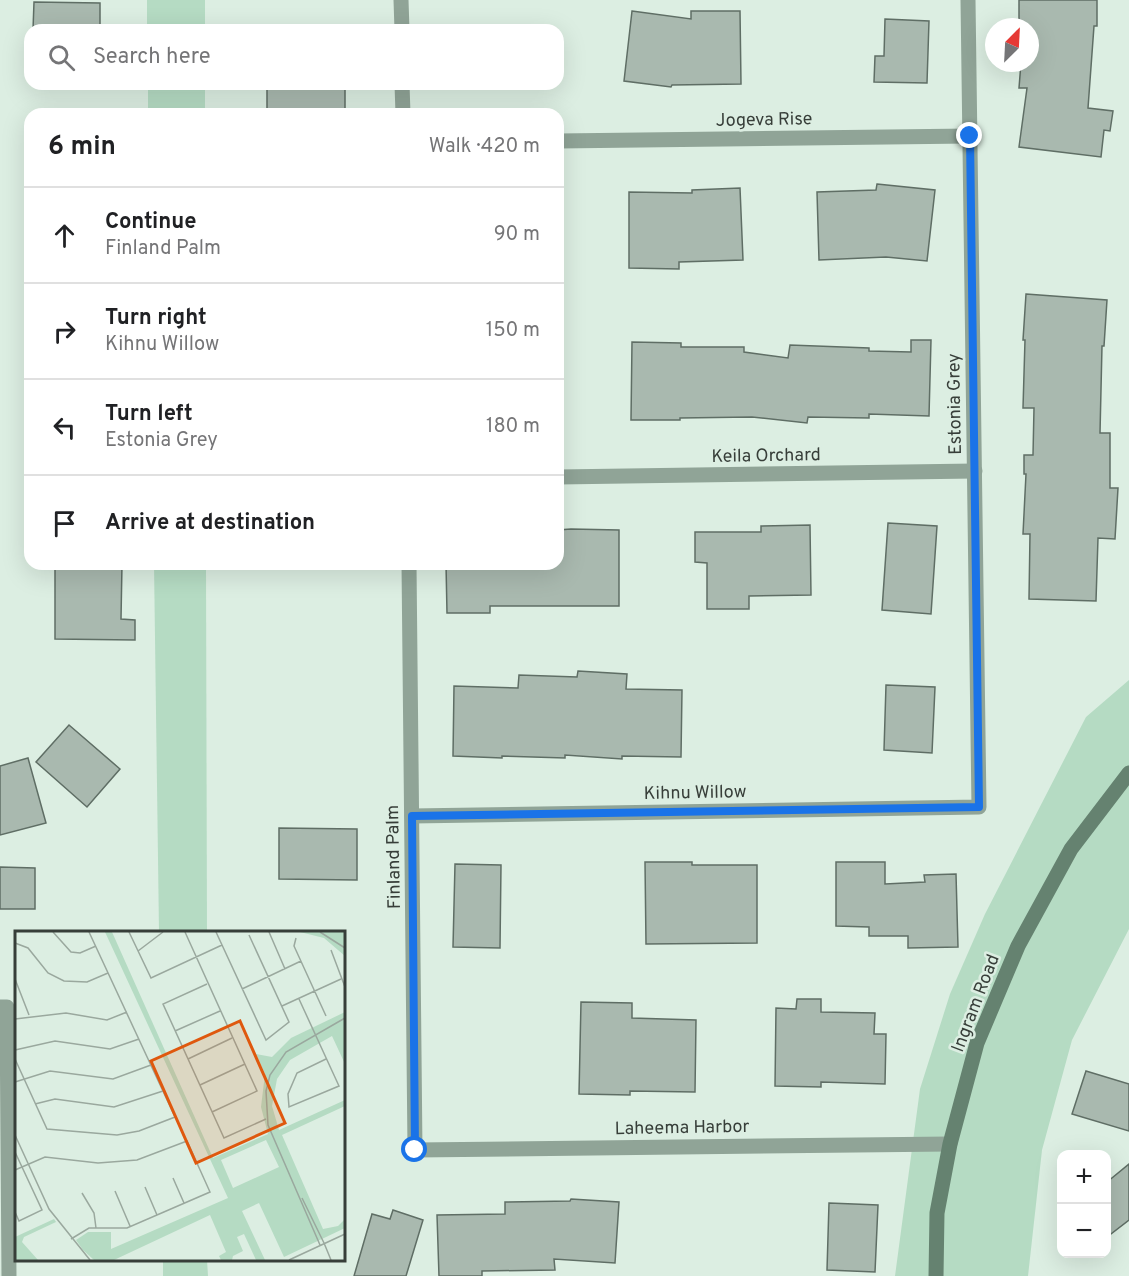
<!DOCTYPE html>
<meta charset="utf-8">
<style>
body{margin:0;font-family:Overpass,sans-serif;background:#f6f6f6;color:#202124}
.controls{position:absolute;right:18px;bottom:18px;display:grid;overflow:hidden;border-radius:12px;box-shadow:0 6px 24px #0002}
.controls button{width:54px;height:54px;display:grid;place-items:center;padding:0;border:0;border-bottom:2px solid #e0e0e0;background:#fff;color:#202124;font:30px sans-serif}
.compass{position:absolute;left:985px;top:18px;width:54px;height:54px;border-radius:50%;background:#fff;box-shadow:0 6px 24px #0002;rotate:24deg}
.stop{position:absolute;width:18px;height:18px;margin:-14px;border:4px solid #1a73e8;border-radius:50%;background:#fff}
.stop.end{background:#1a73e8;border-color:#fff;box-shadow:0 2px 6px #0008}
.list{margin:0;padding:0;list-style:none}
h2{display:flex;justify-content:space-between;align-items:center;height:78px;margin:0;padding:0 24px;font-size:26px}
h2 small{font-size:20px;font-weight:400;color:#757577}
.list li{display:grid;grid-template-columns:39px 1fr auto;gap:18px;align-items:center;box-sizing:border-box;height:96px;padding:0 24px;border-top:2px solid #e0e0e0}
.list b{display:block;font-size:22px;white-space:nowrap}
.list p{margin:0;font-size:20px;white-space:nowrap;color:#757577}
.list em{font-size:20px;font-style:normal;color:#757577}
.icon{flex:none;width:33px;height:33px;fill:none;stroke:currentColor;stroke-width:2;stroke-linecap:round;stroke-linejoin:round}
.map{position:relative;flex:none;width:1129px;height:1276px;overflow:hidden}
.search{position:absolute;background:#fff;box-shadow:0 6px 24px #0002;left:24px;top:24px;width:540px;height:66px;display:flex;align-items:center;gap:15px;box-sizing:border-box;padding:0 21px;border-radius:18px;color:#757577;font-size:22px}
.panel{position:absolute;background:#fff;box-shadow:0 6px 24px #0002;left:24px;top:108px;width:540px;height:462px;border-radius:18px}
.map>svg:first-child{display:block}
.green{fill:#b5dbc3}
.building{fill:#a9b9af;stroke:#5f6e65;stroke-width:1.5}
.lines{fill:none;stroke-linecap:round;stroke-linejoin:round}
.street{stroke:#90a497;stroke-width:15}
.secondary{stroke:#658270;stroke-width:15}
.route{stroke:#1a73e8;stroke-width:8}
.labels{text-anchor:middle;stroke-width:5;stroke-linejoin:round;paint-order:stroke}
.street-label{font-size:18px;fill:#373e39;stroke:#dceee2}
.inset-road{fill:none;stroke:#9aa89e;stroke-width:1.5}
.view{fill:#df580e;fill-opacity:0.15;stroke:#df580e;stroke-width:3}
.inset-edge{fill:none;stroke:#373e39;stroke-width:3}
</style>
<div class="map">
<svg width="1129" height="1276" viewBox="0 0 1129 1276">
<rect width="100%" height="100%" fill="#dceee2"/>
<g class="green">
<rect x="147" y="0" width="58" height="30"/>
<rect x="148" y="84" width="57" height="30"/>
<polygon points="154,564 206,564 207,932 159,932"/>
<polygon points="1129,680 1129,929 1072,1040 1042,1150 1028,1276 895,1276 920,1089 950,994 985,914 1086,717"/>
<polygon points="163,1260 207,1260 208,1276 163,1276"/>
</g>
<g class="building">
<polygon points="1019,0 1097,0 1097,26 1094,26 1088,108 1113,111 1110,131 1104,130 1101,157 1019,147 1027,88 1019,88 1021,63 1030,63 1030,27 1019,27"/>
<polygon points="34,2 100,3 100,30 33,30"/>
<polygon points="632,11 691,19 691,11 740,11 741,84 672,85 671,87 624,81"/>
<polygon points="885,19 929,21 927,83 874,82 875,56 884,56"/>
<rect x="267" y="84" width="78" height="30"/>
<polygon points="877,184 935,190 927,261 886,257 819,260 817,192 876,190"/>
<polygon points="740,188 743,260 679,262 679,269 629,268 629,192 692,193 692,190"/>
<polygon points="1026,294 1107,300 1104,346 1102,346 1100,433 1110,433 1110,488 1118,488 1115,539 1098,538 1096,601 1029,599 1030,534 1023,534 1026,474 1024,474 1024,455 1033,455 1034,408 1023,408 1025,340 1023,340"/>
<polygon points="911,340 931,340 929,416 869,414 869,418 808,417 807,423 752,417 680,418 680,420 631,420 632,342 681,343 681,347 744,347 744,352 788,358 790,345 869,348 869,351 911,352"/>
<polygon points="888,523 937,526 931,614 882,610"/>
<polygon points="810,525 811,595 749,596 749,609 707,609 707,563 695,562 695,532 761,532 761,526"/>
<polygon points="571,529 619,530 619,606 490,606 490,613 447,613 446,564 558,564 558,530"/>
<polygon points="55,564 122,564 121,619 135,620 135,640 55,639"/>
<polygon points="578,671 627,674 626,689 682,690 681,757 622,756 622,759 565,755 565,758 502,756 502,758 453,756 454,686 518,688 519,675 577,677"/>
<polygon points="886,685 935,687 932,753 884,750"/>
<polygon points="69,725 120,769 87,807 36,762"/>
<polygon points="28,758 46,823 0,835 0,766"/>
<polygon points="279,828 357,829 357,880 279,879"/>
<polygon points="645,862 692,862 692,865 757,865 757,943 646,944"/>
<polygon points="836,862 885,862 885,884 925,882 924,875 956,874 958,947 908,948 908,936 869,936 869,927 836,926"/>
<polygon points="455,864 501,865 500,948 453,947"/>
<polygon points="0,867 35,868 35,909 0,909"/>
<polygon points="797,999 821,999 821,1012 875,1013 874,1034 886,1034 885,1084 821,1082 821,1087 775,1086 776,1008 796,1009"/>
<polygon points="581,1002 632,1003 632,1018 696,1020 695,1092 630,1091 630,1095 579,1094"/>
<polygon points="1086,1071 1129,1084 1129,1131 1072,1114"/>
<polygon points="1129,1164 1129,1220 1107,1237 1107,1182"/>
<polygon points="571,1199 619,1202 615,1263 554,1259 555,1270 482,1271 482,1276 439,1276 437,1215 505,1214 505,1202 570,1201"/>
<polygon points="829,1203 878,1205 875,1272 827,1270"/>
<polygon points="393,1210 423,1220 406,1276 354,1276 372,1214 390,1219"/>
</g>
<g class="lines">
<g class="street">
<polyline points="401,0 402,30"/>
<polyline points="402,84 403,114"/>
<polyline points="558,141 970,136"/>
<polyline points="558,477 975,471"/>
<polyline points="409,564 415,1150 950,1144"/>
<polyline points="412,816 979,807 968,0"/>
<polyline points="0,1007 7,1007 9,1276"/>
</g>
<polyline class="secondary" points="936,1276 937,1213 950,1144 977,1043 1018,946 1071,849 1129,773"/>
</g>
<g class="lines">
<polyline class="route" points="415,1150 412,816 979,807 970,136"/>
</g>
<g class="labels">
<g class="street-label">
<text transform="translate(764 119) rotate(-1)" y="6">Jogeva Rise</text>
<text transform="translate(954 404) rotate(-91)" y="6">Estonia Grey</text>
<text transform="translate(766 455) rotate(-1)" y="6">Keila Orchard</text>
<text transform="translate(695 792) rotate(-1)" y="6">Kihnu Willow</text>
<text transform="translate(393 857) rotate(-91)" y="6">Finland Palm</text>
<text transform="translate(975 1003) rotate(-69)" y="6">Ingram Road</text>
<text transform="translate(682 1127) rotate(-1)" y="6">Laheema Harbor</text>
</g>
</g>
<g transform="translate(15 931)">
<rect width="330" height="330" fill="#dceee2"/>
<path d="M90 1H97L198 227 253 203 246 176 250 143 241 123 257 126 276 107 330 81V133L317 105 275 129 262 148 257 175 264 199 330 169V175L267 204 308 298 323 295 330 288V297L269 326 244 272 227 280 250 329H241L229 303 222 306 228 320 218 325 217 329H206L204 325 211 321 195 284 99 329H79L68 319 61 309 73 301H96V318L213 267ZM251 209 264 236 218 257 206 229ZM285 1H330V25L309 7ZM39 288 41 291 9 306 7 311 23 329H0V306Z" fill="#b5dbc3" fill-rule="evenodd"/>
<path class="inset-road" d="M38 1 56 21 65 22 81 15M114 1 136 47 207 14M170 1 242 160 197 181M201 1 251 109 274 91 234 4M254 1 270 38M305 1 330 17M281 7 279 15 311 85M0 12 13 17 33 42 49 50 72 51 93 42M316 19 330 56M123 20 148 1M0 48 14 84M192 53 148 73 209 207 251 188M227 58 286 30M284 68 324 155 274 176 273 163 282 142 311 128M267 75 326 48M0 88 51 82 92 89 112 81M160 100 205 80M0 119 40 110 95 118 124 108M0 128 32 198 102 204 124 200 160 186 74 1M173 128 217 107M0 151 35 140 98 148 136 134M185 154 230 133M20 173 40 168 99 176 148 160M0 204 34 278 75 329M0 221 27 279 4 290 0 281M0 239 30 226 83 232 122 229 172 210 195 261 112 297H74L56 308M158 247 169 272M130 256 142 284M100 260 115 295M67 262 79 282 81 297M287 267 309 312M309 312 316 329M305 314 253 194 251 160 255 144 271 121 330 87M274 329 330 303"/>
<path class="view" d="M225 90 270 192 181 232 136 130Z"/>
<rect width="330" height="330" class="inset-edge"/>
</g>
</svg>
<div class="controls">
<button>+</button>
<button>−</button>
</div>
<svg class="compass" viewBox="-18 -18 36 36"><path d="M0-13l5 13h-10z" fill="#e53935"/><path d="M0 13l5-13h-10z" fill="#757577"/></svg>
<div class="stop" style="left:415px;top:1150px"></div>
<div class="stop end" style="left:970px;top:136px"></div>
<div class="search"><svg class="icon" aria-label="search" viewBox="0 0 24 24"><circle cx="10" cy="10" r="6"/><path d="M15 15l6 6"/></svg>Search here</div>
<section class="panel">
<h2>6 min<small>Walk · 420 m</small></h2>
<ul class="list">
<li><svg class="icon" aria-label="ahead" viewBox="0 0 24 24"><path d="M12 20V5M6 11l6-6 6 6"/></svg><div><b>Continue</b><p>Finland Palm</p></div><em>90 m</em></li>
<li><svg class="icon" aria-label="right" viewBox="0 0 24 24"><path d="M7 20v-9h11M14 6l5 5-5 5"/></svg><div><b>Turn right</b><p>Kihnu Willow</p></div><em>150 m</em></li>
<li><svg class="icon" aria-label="left" viewBox="0 0 24 24"><path d="M17 20v-9H6M10 6l-5 5 5 5"/></svg><div><b>Turn left</b><p>Estonia Grey</p></div><em>180 m</em></li>
<li><svg class="icon" aria-label="arrive" viewBox="0 0 24 24"><path d="M6 21V4h12l-3 4 3 4H6"/></svg><div><b>Arrive at destination</b></div></li>
</ul>
</section>
</div>
